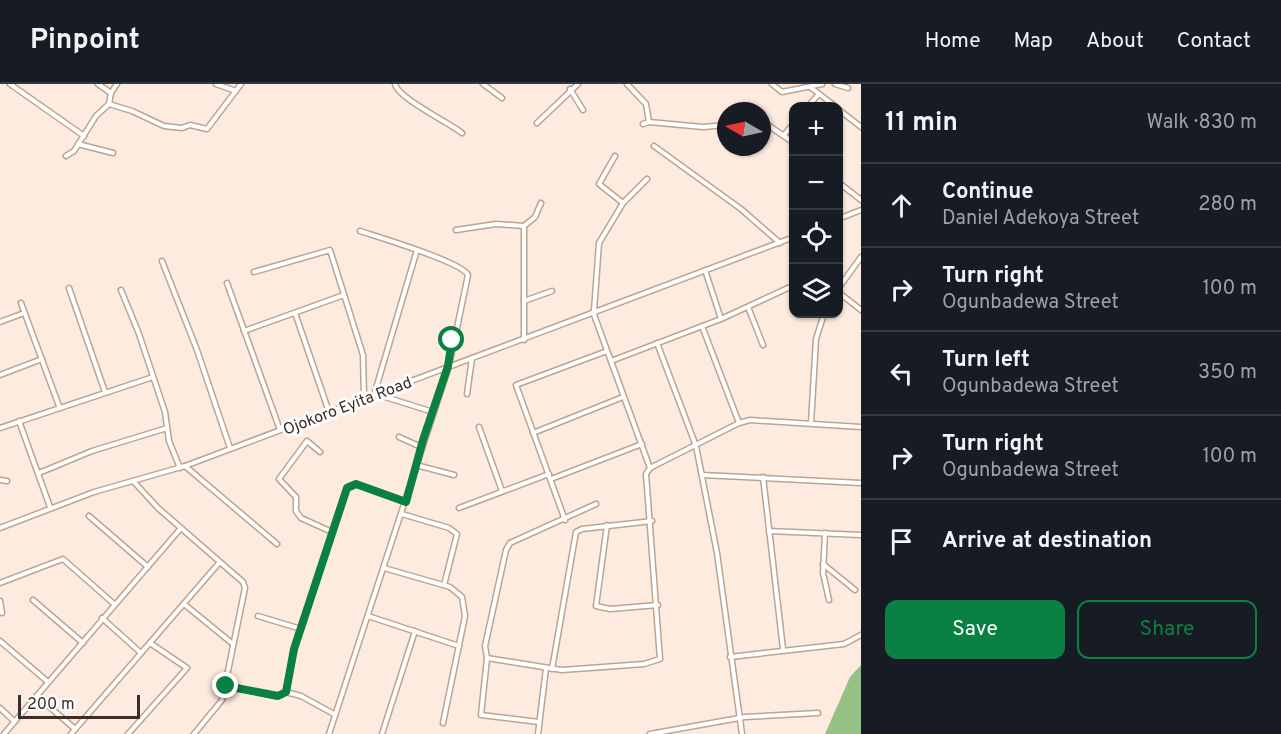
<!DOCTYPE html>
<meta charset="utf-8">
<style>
body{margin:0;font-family:Overpass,sans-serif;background:#20242c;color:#f1f3f6}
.controls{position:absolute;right:18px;top:18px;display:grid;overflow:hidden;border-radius:12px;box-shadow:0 2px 4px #0004}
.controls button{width:54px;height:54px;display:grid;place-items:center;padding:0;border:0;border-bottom:2px solid #363941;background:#171b24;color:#f1f3f6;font:30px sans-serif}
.compass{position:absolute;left:717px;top:18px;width:54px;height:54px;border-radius:50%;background:#171b24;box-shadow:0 2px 4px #0004;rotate:279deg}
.scale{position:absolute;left:18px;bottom:15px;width:122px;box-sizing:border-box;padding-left:6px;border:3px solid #3a2e27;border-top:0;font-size:16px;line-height:21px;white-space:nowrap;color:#3a2e27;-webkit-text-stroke:4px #fcfcfc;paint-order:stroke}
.stop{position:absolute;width:18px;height:18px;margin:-14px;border:4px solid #0b8043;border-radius:50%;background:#fff}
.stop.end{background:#0b8043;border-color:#fff;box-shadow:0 2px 6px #0008}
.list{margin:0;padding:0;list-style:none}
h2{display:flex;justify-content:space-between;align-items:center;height:78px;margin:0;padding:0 24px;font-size:26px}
h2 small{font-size:20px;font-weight:400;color:#9ea1a6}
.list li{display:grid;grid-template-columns:39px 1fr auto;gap:18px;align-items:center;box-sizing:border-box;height:84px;padding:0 24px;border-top:2px solid #363941}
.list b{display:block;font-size:22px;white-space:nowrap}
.list p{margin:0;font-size:20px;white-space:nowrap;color:#9ea1a6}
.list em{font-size:20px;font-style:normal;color:#9ea1a6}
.actions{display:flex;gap:12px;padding:18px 24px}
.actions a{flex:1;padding:14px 0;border:2px solid #0b8043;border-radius:12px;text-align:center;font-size:21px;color:#0b8043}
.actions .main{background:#0b8043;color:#fff}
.icon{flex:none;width:33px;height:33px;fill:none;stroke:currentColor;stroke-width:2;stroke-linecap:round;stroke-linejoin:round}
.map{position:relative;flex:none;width:861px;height:650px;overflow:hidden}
header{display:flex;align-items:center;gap:36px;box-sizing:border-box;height:84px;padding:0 30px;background:#171b24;border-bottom:2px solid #363941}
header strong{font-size:28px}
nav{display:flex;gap:33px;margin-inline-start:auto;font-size:21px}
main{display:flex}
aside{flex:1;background:#171b24}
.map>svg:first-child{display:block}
.forest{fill:#96c186}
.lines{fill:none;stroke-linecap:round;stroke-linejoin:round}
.street-casing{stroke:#bfa390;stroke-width:7}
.street{stroke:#fff;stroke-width:4}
.route{stroke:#0b8043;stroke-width:8}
.labels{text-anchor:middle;stroke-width:6;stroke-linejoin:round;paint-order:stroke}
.street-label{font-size:16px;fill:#3a2e27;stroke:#fcfcfc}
</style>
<header>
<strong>Pinpoint</strong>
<nav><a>Home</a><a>Map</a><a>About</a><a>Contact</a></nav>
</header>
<main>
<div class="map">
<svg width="861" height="650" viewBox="0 0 861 650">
<rect width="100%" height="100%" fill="#fdebdf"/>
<polygon class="forest" points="861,581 861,650 825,650 850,593"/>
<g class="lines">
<g class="street-casing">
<g id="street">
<polyline points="10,0 84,52"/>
<polyline points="98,0 111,9"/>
<polyline points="216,0 236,7"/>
<path d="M395 0C398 14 448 38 462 49"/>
<polyline points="483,0 502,14"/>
<polyline points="627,0 646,20 649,38"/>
<polyline points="772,0 782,8 822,0"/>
<polyline points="835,0 848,4"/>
<polyline points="810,3 835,22"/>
<polyline points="570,5 583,26"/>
<polyline points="109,20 132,27 164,42 182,44 190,41 207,45 241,0"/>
<polyline points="808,22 819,10"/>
<polyline points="838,25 861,43"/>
<polyline points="762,37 794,59"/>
<polyline points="537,39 578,0"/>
<polyline points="643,40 649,38 703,43 726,41"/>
<polyline points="784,51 794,39"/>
<polyline points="78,60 113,69"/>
<polyline points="654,62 741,125 780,159"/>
<polyline points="66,72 74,67 96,32 109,20 111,9 117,0"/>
<polyline points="615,72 599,100 623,119"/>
<polyline points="838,98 861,116"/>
<polyline points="838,135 861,126"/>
<polyline points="456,146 496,140 524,142 535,133 541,119"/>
<polyline points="162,177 197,266 230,364"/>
<polyline points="705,186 721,235"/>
<polyline points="254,188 330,166 363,271 364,314"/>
<polyline points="227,199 280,346"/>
<polyline points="69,204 105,308"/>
<polyline points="838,205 861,173"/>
<polyline points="121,206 139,250 165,328 169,357 180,384"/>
<polyline points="838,208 861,226"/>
<polyline points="524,217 552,207"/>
<polyline points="21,219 59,322"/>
<polyline points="748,223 763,261"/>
<polyline points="594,227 599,159 623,119 647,95"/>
<polyline points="593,228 650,384"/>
<polyline points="295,229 329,328"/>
<polyline points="0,238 24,229"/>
<polyline points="702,242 739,339"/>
<polyline points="244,247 344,211"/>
<polyline points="524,256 524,142"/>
<polyline points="657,259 696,362 717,469 742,650"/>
<polyline points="611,277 721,235 788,204"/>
<polyline points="0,291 42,275"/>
<polyline points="467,310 472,274"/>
<polyline points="374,311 417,166"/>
<polyline points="379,311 433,328"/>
<polyline points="19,337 50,423"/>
<polyline points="811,339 816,255 824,230"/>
<polyline points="479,343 502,407"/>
<polyline points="0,344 153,293"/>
<polyline points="533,349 623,313"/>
<polyline points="399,353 421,363"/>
<polyline points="320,368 307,357 279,395 296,413 296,427 301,434 332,448"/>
<polyline points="416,381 454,391"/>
<polyline points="185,382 277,460"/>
<polyline points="650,384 739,339 750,336 861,343"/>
<polyline points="39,389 92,367 167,344"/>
<polyline points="702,391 861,399"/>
<polyline points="763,393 783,565"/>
<polyline points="551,395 642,360"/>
<polyline points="0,396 7,397"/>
<polyline points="134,398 158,424 243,498 245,504 222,616 194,650"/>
<polyline points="459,424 549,390"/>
<polyline points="402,430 449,444 457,450 444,501"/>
<polyline points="89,432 148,483"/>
<polyline points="565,436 516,301 607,267"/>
<polyline points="607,441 596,522 610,525 658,521"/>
<polyline points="0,444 94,408 185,382 794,153"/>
<polyline points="769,447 861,451"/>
<polyline points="825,449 823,489 829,516"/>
<polyline points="823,480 855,506"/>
<polyline points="384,484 450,503 462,513 465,532 443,639"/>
<polyline points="0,499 63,475 114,520"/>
<polyline points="33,516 83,559"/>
<polyline points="0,517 2,529"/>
<polyline points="184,520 233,560"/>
<polyline points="258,532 301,545"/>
<polyline points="368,532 459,562"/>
<polyline points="102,534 141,569"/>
<polyline points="0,557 48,598"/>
<polyline points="730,573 844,560 861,551"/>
<polyline points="487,574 562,586 644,580 660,575 646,390 650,384"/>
<polyline points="552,585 576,448 582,445 652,437"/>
<polyline points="226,602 278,612 286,608"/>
<polyline points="286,608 294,565 347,403 356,400 406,418"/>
<polyline points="286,608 301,612 334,630"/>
<polyline points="37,612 75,645"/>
<polyline points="0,624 14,637"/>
<polyline points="539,638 481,631 487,574 485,562 506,466 510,459 596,420"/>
<polyline points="4,650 181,444"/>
<polyline points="71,650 219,479"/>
<polyline points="128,650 187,584 150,559"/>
<path d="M329 650 449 282 468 191C462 178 378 153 360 147"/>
<polyline points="382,650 415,547"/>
<polyline points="538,650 546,584"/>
<polyline points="650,650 745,633 818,629"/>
</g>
</g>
<use href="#street" class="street"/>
</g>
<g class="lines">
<polyline class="route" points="226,602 278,612 286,608 294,565 347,404 356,400 406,418 423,356 448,282 452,256"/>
</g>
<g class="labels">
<g class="street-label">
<text transform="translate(347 321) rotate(-21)" y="6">Ojokoro Eyita Road</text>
</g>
</g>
</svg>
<div class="controls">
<button>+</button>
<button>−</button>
<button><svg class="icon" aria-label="locate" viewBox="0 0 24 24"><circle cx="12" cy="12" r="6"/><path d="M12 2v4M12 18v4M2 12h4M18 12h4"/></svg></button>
<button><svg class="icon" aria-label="layers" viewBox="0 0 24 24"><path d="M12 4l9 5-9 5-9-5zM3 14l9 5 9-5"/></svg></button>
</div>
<svg class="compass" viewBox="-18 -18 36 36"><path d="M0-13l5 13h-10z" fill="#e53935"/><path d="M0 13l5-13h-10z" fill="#9ea1a6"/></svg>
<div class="scale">200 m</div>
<div class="stop" style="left:452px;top:256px"></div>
<div class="stop end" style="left:226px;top:602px"></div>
</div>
<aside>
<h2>11 min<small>Walk · 830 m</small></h2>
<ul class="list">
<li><svg class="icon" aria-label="ahead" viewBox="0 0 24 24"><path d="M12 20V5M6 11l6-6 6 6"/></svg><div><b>Continue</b><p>Daniel Adekoya Street</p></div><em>280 m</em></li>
<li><svg class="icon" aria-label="right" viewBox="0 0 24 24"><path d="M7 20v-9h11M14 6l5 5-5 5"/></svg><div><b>Turn right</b><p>Ogunbadewa Street</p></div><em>100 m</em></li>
<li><svg class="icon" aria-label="left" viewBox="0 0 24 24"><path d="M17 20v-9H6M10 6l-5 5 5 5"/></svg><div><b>Turn left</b><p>Ogunbadewa Street</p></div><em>350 m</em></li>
<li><svg class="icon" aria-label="right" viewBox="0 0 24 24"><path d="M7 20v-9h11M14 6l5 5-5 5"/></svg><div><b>Turn right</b><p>Ogunbadewa Street</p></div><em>100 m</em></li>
<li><svg class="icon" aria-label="arrive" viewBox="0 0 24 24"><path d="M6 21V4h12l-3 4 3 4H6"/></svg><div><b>Arrive at destination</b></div></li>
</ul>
<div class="actions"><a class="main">Save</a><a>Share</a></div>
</aside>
</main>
